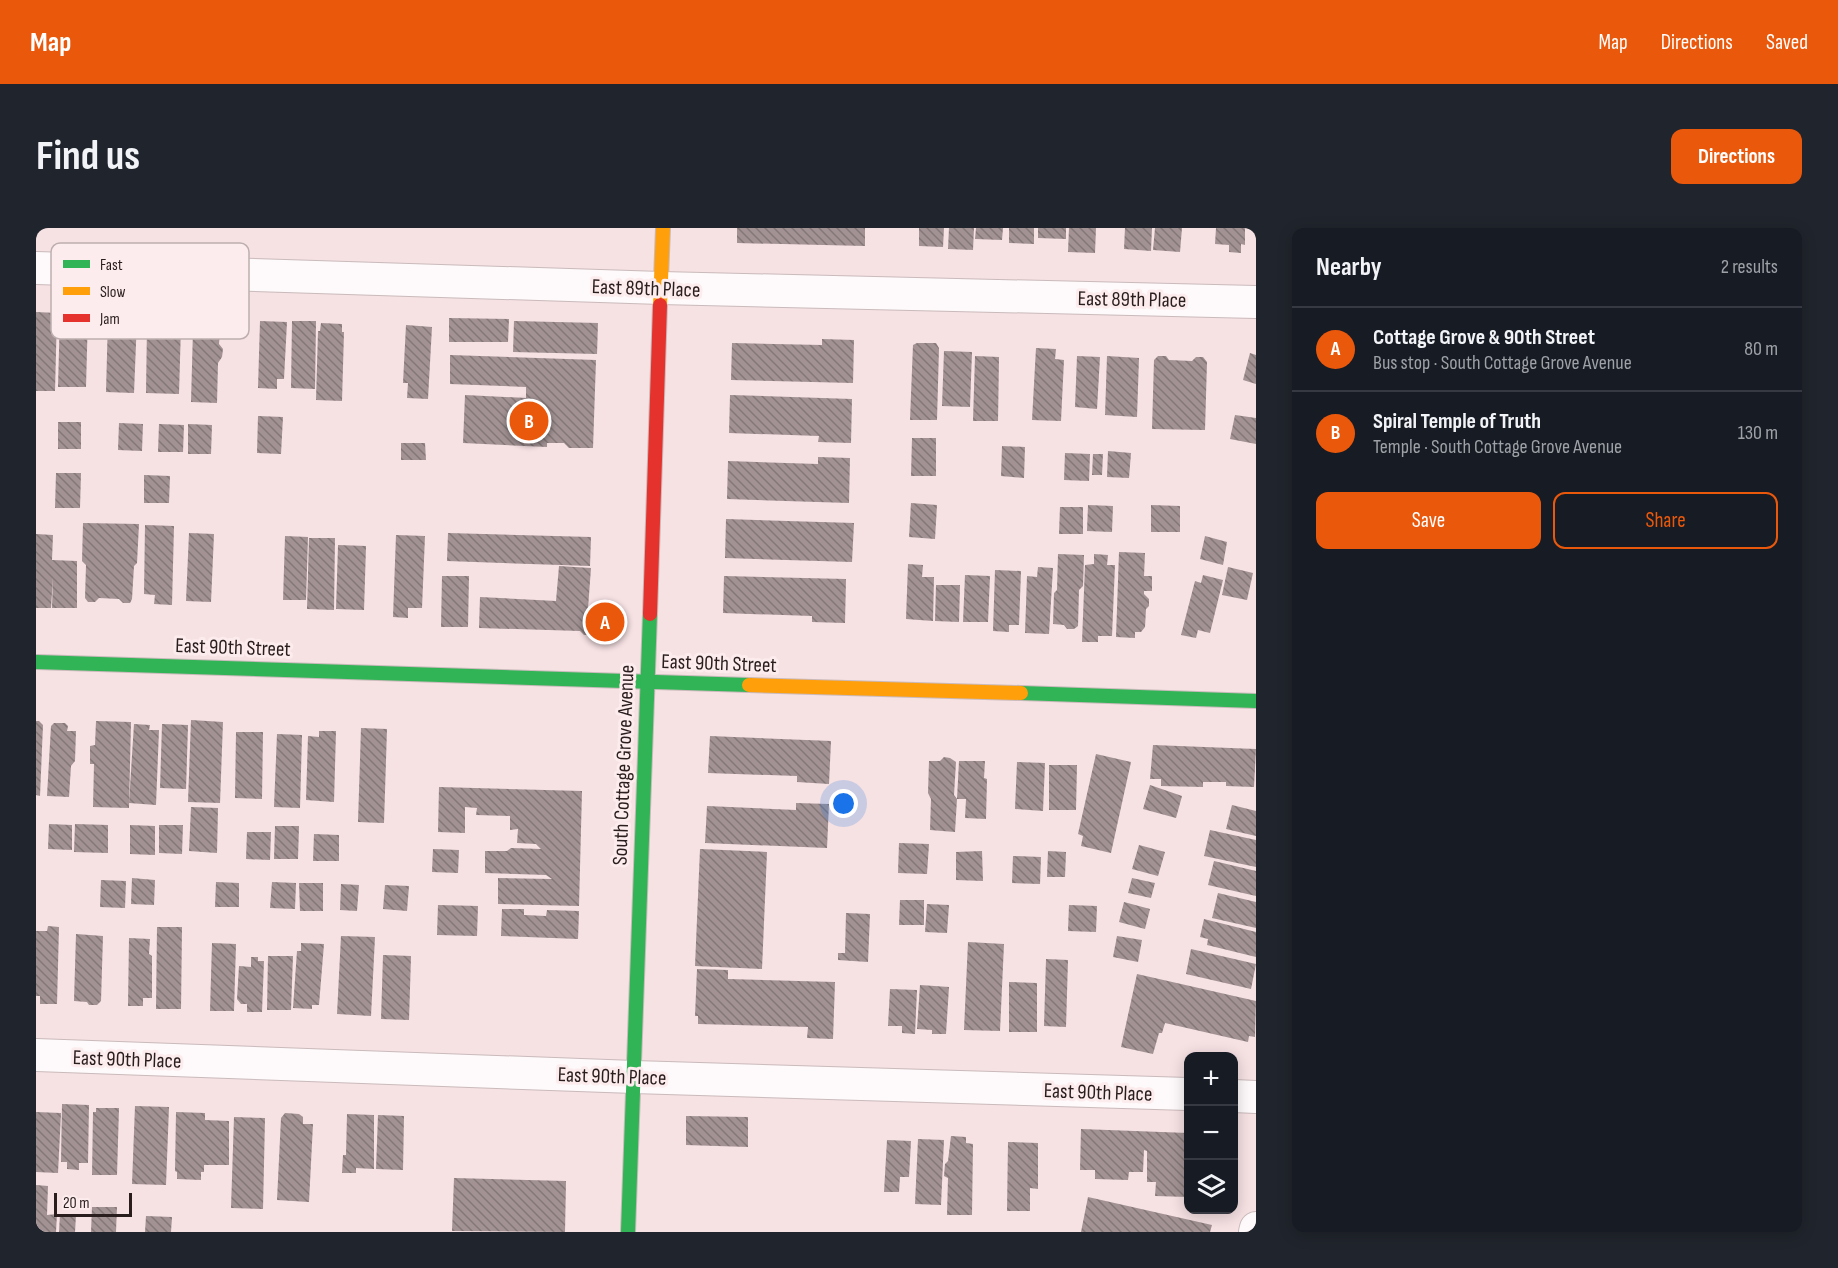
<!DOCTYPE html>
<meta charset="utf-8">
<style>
body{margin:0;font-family:"Sofia Sans Condensed",sans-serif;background:#20242c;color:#f1f3f6}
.controls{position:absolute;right:18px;bottom:18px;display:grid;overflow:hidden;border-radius:12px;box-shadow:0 3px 15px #0003}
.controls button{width:54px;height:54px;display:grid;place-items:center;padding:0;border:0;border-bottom:2px solid #363941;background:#171b24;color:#f1f3f6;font:30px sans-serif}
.scale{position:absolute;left:18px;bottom:15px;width:78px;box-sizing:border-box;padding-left:6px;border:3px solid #2a1d1e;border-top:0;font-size:16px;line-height:21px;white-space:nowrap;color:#2a1d1e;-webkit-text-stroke:4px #fceced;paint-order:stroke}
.you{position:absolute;left:808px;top:576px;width:21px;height:21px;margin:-15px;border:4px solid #fff;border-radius:50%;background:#1a73e8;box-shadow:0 0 0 9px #1a73e833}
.badge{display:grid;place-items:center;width:39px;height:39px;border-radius:50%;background:#ea580c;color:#fff;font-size:20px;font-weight:700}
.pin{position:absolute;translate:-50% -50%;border:3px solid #fff;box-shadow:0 2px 6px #0006}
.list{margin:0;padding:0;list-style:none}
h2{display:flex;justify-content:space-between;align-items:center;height:78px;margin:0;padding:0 24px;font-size:26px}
h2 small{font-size:20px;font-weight:400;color:#9ea1a6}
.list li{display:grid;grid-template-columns:39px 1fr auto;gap:18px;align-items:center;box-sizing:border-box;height:84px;padding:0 24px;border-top:2px solid #363941}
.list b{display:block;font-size:22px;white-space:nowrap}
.list p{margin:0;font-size:20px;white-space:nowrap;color:#9ea1a6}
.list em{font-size:20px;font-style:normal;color:#9ea1a6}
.actions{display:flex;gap:12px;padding:18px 24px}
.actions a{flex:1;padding:14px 0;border:2px solid #ea580c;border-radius:12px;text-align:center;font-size:21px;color:#ea580c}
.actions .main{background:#ea580c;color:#fff}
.icon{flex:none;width:33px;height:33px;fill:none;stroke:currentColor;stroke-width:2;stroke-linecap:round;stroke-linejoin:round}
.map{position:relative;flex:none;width:1220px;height:1004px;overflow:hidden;border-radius:12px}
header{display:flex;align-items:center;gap:36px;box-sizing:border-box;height:84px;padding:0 30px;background:#ea580c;color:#fff}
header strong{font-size:28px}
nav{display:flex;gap:33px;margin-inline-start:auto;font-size:21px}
.intro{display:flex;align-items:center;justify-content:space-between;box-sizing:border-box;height:144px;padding:0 36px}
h1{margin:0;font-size:42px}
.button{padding:15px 27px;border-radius:12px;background:#ea580c;color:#fff;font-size:21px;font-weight:700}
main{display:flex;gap:36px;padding:0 36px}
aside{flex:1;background:#171b24;border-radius:12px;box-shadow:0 3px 15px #0003}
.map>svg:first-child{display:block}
.building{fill:url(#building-back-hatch)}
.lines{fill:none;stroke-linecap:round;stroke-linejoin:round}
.street-casing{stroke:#cababb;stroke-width:34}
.fast-casing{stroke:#cababb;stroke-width:16}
.slow-casing{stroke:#cababb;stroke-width:16}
.jam-casing{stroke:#cababb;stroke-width:16}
.street{stroke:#fefafb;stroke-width:32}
.fast{stroke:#30b455;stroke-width:14}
.slow{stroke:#ff9f0a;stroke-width:14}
.jam{stroke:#e5322d;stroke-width:14}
.labels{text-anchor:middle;stroke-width:6;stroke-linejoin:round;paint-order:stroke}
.street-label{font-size:21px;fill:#2a1d1e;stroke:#fceced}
.key{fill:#fceced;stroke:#bdaeaf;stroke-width:1.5}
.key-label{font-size:16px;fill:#2a1d1e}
</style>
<header>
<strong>Map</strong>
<nav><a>Map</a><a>Directions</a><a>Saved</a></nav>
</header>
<div class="intro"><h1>Find us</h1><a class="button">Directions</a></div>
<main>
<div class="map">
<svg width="1220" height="1004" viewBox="0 0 1220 1004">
<defs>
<pattern id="building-back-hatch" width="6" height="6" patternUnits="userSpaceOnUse" patternTransform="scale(1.5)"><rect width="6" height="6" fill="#a29294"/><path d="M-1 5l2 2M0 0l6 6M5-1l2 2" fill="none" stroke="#847778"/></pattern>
</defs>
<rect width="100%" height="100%" fill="#f6e1e3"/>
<g class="building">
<polygon points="701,0 829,0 829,18 701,15"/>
<polygon points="883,0 908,0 907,19 883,18"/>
<polygon points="913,0 938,0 937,22 912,21"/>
<polygon points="940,0 967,0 966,12 939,11"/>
<polygon points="973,0 998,0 998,16 973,15"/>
<polygon points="1002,0 1030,0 1030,11 1002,10"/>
<polygon points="1033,0 1060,0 1059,25 1032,24"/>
<polygon points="1089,0 1116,0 1115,23 1088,21"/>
<polygon points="1119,0 1146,0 1144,24 1117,22"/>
<polygon points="1180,0 1209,0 1209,17 1205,16 1205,25 1193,24 1193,17 1179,16"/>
<polygon points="0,84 21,85 19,163 0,163"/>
<polygon points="24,85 52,86 50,159 22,159"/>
<polygon points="72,90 101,91 98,165 70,164"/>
<polygon points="413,90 473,91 472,114 413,114"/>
<polygon points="224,93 251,94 248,151 241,151 241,161 222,160"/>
<polygon points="256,93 280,93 279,161 255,160"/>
<polygon points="478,93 562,95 561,126 477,124"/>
<polygon points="285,95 306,96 306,104 308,104 306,173 280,172 282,103 284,103"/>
<polygon points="111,97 145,98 143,166 110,165"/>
<polygon points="370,97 396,99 392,171 371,170 372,155 367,155"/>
<polygon points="173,98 180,98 184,102 183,116 187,121 186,129 182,135 181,175 155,174 157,101 168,101"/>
<polygon points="786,111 818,112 817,155 695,152 696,115 786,117"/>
<polygon points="881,115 900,115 903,120 901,192 874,192 877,117"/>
<polygon points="1000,120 1020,121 1019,131 1028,132 1025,193 996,192"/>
<polygon points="908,123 936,124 934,179 906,178"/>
<polygon points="1214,125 1220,127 1220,156 1207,152"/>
<polygon points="414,127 560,132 557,220 533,220 528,215 511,215 511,219 427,215 429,167 490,170 490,159 414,156"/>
<polygon points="939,128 963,129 962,193 937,193"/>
<polygon points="1041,128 1064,129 1061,181 1039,179"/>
<polygon points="1071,128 1103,130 1101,189 1069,187"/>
<polygon points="1122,128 1130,128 1133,132 1156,133 1160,129 1167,129 1171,134 1169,202 1116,201 1118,132"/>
<polygon points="694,167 816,171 815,215 782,214 783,208 693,205"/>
<polygon points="1199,187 1220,190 1220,216 1194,211"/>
<polygon points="222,188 247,189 245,226 221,225"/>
<rect x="22" y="194" width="23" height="27"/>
<polygon points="83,195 107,196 106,223 82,222"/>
<polygon points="123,196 148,197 147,224 122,224"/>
<polygon points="152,196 176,197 175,226 152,226"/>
<polygon points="876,210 900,210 900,248 875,248"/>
<polygon points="365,215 389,215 390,232 365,232"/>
<polygon points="966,218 989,219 988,250 965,248"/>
<polygon points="1072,223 1095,225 1093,250 1071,249"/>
<polygon points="1029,225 1054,226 1053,253 1028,252"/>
<polygon points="1057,226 1067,226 1066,247 1056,247"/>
<polygon points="782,229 814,230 813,275 691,271 692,233 782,236"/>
<polygon points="20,245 45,245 44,280 19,280"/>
<polygon points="108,247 134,248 133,275 108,275"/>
<polygon points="875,275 901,277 899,311 873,309"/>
<polygon points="1052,277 1077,278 1076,304 1051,303"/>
<polygon points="1115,277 1144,278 1144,304 1115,304"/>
<polygon points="1024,279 1047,279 1047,306 1023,306"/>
<polygon points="690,291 818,295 816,334 689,330"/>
<polygon points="47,295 103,296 101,335 98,338 96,371 94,375 87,375 83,371 63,370 59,374 52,374 49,370 50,337 46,333"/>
<polygon points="109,297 138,298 136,377 118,376 119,367 108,366"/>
<polygon points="153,305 178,306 175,374 150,373"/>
<polygon points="412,305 555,309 554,338 411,333"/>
<polygon points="0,306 17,307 16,332 41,333 41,380 16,380 17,349 15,380 0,380"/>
<polygon points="360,307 389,308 386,380 372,380 372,390 357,389"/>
<polygon points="249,308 272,309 270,372 247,372"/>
<polygon points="1169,308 1191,314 1187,337 1164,331"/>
<polygon points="273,310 299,310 298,382 271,381"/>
<polygon points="302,317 330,318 328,382 300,381"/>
<polygon points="1083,324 1109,325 1108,348 1116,348 1116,363 1108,363 1108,366 1113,371 1113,378 1110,381 1109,399 1105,404 1099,404 1099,410 1080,409"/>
<polygon points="1022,326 1048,327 1047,358 1043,362 1042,398 1038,401 1031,401 1028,397 1017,396 1018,365 1021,362"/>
<polygon points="1058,326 1072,327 1071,337 1079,337 1076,408 1062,408 1062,414 1046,414 1049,337 1058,336"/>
<polygon points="872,336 887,337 886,349 898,349 897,393 870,391"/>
<polygon points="523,338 555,340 551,394 555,399 555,403 552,407 548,407 544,403 443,400 444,369 520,373"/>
<polygon points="1002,339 1017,340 1013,406 989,405 991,348 1001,349"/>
<polygon points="1192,339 1217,345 1211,372 1186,367"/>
<polygon points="959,342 985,343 983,397 973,397 973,404 957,403"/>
<polygon points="929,347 954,348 952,394 927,394"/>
<polygon points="1167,347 1187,352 1174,405 1162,402 1160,410 1145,407 1159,353 1165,355"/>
<polygon points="406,348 433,348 432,399 405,399"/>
<polygon points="688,348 810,351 809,395 776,394 776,388 687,385"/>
<polygon points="900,357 924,357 923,394 899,393"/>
<polygon points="155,492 187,494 184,575 152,574"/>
<polygon points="0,493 3,493 7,497 4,568 0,567"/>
<polygon points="60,493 95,494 93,580 57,579 58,536 54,536 54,518 59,517"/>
<polygon points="18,495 29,495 32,498 31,503 40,503 39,533 35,538 33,569 11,568 15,498"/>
<polygon points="98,496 114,497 113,502 123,502 120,577 93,575"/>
<polygon points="126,496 152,497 150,561 124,560"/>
<polygon points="325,500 351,501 348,595 322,594"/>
<polygon points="283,503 300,503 298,574 270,572 272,508 283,509"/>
<polygon points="200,504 227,504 226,571 199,570"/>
<polygon points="241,506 266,507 264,580 238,579"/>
<polygon points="674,508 795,513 793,556 761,554 761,548 672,545"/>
<polygon points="1117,517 1220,521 1218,559 1190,558 1190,554 1167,554 1167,559 1125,558 1125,551 1114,551"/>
<polygon points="1060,526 1095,534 1075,625 1045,618 1047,608 1042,606"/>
<polygon points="908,529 914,530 920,534 918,567 921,571 923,533 949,533 948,550 951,551 950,591 929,590 930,571 921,571 919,604 894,602 895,571 892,565 893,533 904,533"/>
<polygon points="981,534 1009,535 1007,583 979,581"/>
<polygon points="1013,537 1041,537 1040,582 1013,582"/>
<polygon points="1114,557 1146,568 1140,590 1107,581"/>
<polygon points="403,559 546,563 543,678 462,676 462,650 516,651 510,647 449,645 449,623 471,623 475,620 505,621 500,616 481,615 482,601 474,602 474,588 440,587 441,580 429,579 429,605 402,604"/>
<polygon points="760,575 793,576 791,620 669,615 671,578 760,582"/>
<polygon points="1196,577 1220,583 1220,608 1190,601"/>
<polygon points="155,579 182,580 181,625 153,623"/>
<polygon points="13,596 36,597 36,622 12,621"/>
<polygon points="39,596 72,597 72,625 38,624"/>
<polygon points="94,597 119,598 119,627 94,626"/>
<polygon points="123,597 147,597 146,626 123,625"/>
<polygon points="239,598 263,598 262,631 238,631"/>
<polygon points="1174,602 1220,612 1220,639 1168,628"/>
<polygon points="211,604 235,604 234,632 210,631"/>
<polygon points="278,606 303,607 303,633 277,633"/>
<polygon points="863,615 893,616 891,646 862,645"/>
<polygon points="1103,617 1129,624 1122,648 1096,641"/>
<polygon points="397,621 423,622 422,645 396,644"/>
<polygon points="664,621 731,624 726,741 659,738"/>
<polygon points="946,623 947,653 920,652 920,624"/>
<polygon points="1012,623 1030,624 1029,649 1011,649"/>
<polygon points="977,628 1005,629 1004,656 976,655"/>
<polygon points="1178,633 1220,643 1220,668 1172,657"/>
<polygon points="96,650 119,652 118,677 95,676"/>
<polygon points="1096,650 1119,655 1115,670 1092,665"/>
<polygon points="65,652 90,653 89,680 64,679"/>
<polygon points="180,654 203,655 203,679 179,679"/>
<polygon points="236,654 260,655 259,681 234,680"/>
<polygon points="263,655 287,655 287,683 264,683"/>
<polygon points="305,656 323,657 321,683 304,682"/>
<polygon points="349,657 373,658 371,683 347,681"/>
<polygon points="1182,665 1220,674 1220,700 1176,690"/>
<polygon points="864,672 888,672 888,697 863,697"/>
<polygon points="1088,674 1114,681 1109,701 1083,694"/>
<polygon points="891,676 913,677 911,705 889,704"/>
<polygon points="402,677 442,678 441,708 401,707"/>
<polygon points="1033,677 1061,678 1060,704 1032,703"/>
<polygon points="466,681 488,681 488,687 510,688 511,682 543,683 542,711 465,708"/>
<polygon points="810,685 834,686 832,734 802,732 802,725 809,725"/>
<polygon points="1168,691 1220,704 1220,729 1171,717 1172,711 1164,709"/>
<polygon points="12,698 23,699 21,776 4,776 4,768 0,768 0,703 11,703"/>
<polygon points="121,699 146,699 145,781 120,781"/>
<polygon points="40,706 67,708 65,773 61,777 53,777 51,774 38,773"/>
<polygon points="305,708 339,709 335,788 301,786"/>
<polygon points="1081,708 1106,712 1102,734 1077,729"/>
<polygon points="93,710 114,711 113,726 116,728 116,770 107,770 107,778 92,778"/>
<polygon points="932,714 968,716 964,803 928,802"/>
<polygon points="176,715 200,716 198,783 174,783"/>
<polygon points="265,715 288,716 283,777 276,777 276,781 257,780 261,723 265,723"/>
<polygon points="1155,721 1220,736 1215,761 1150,746"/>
<polygon points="347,727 375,728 373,792 345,791"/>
<polygon points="232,728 257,728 255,782 231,782"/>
<polygon points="215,729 222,729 222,733 228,733 226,784 211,784 211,776 205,776 201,771 203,738 215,739"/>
<polygon points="1010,731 1032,732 1030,799 1008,798"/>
<polygon points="661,741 692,742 692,751 799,754 797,811 771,810 772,799 662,796 662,788 659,788"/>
<polygon points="1101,746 1220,773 1219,809 1213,808 1212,814 1129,795 1126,805 1123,805 1117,826 1085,819"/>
<polygon points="973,754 1001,755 1001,804 973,804"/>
<polygon points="884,757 913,759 910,806 896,806 896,802 881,801"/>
<polygon points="854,761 881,762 879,806 866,805 866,798 852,798"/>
<polygon points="26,876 53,877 52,935 43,935 43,942 31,941 31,934 25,934"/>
<polygon points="99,878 133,879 130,957 96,956"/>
<polygon points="60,880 83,880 81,947 56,947 57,884 60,884"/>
<polygon points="0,884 25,885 22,945 0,944"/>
<polygon points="140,884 169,885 169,892 193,893 193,937 168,937 168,944 165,944 165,952 141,951 141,944 139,943"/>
<polygon points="249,885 263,886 267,889 267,896 277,896 273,974 241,972 245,890"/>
<polygon points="311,886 338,887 338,941 320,940 320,945 306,945 307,927 310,927"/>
<polygon points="342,887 368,888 367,942 340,941"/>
<polygon points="650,888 712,889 712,919 650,917"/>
<polygon points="198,889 229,890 227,981 195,980"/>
<polygon points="1045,901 1152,905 1152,969 1119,968 1120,954 1111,954 1111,923 1108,922 1107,944 1093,944 1092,952 1059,951 1059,942 1044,942"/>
<polygon points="915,908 930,909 930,915 937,916 936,987 911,987 912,950 908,948 909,936 912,933"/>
<polygon points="882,911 908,912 905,977 879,976"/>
<polygon points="851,912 875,913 873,949 864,949 863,964 848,964"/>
<polygon points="972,914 1002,915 1002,961 994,960 994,983 971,983"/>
<polygon points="418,950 530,953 529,1004 416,1003"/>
<polygon points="0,957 12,958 11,987 21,986 20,1004 0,1004"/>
<polygon points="1052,969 1176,997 1174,1004 1045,1004"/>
<polygon points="56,979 81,979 80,1004 55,1004"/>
<polygon points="24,986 40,987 39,1004 23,1004"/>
<polygon points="110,988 136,989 135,1004 109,1004"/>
</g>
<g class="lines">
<g class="street-casing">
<g id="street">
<polyline points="0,40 625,60 1220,74"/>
<polyline points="0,827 598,849 1152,866"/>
<polyline points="1198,868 1220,869"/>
<polyline points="1219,1004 1220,1000"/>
</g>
</g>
<g class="fast-casing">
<g id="fast">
<polyline points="0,434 713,457"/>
<polyline points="985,465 1220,473"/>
<polyline points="592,1004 614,386"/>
</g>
</g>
<g class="slow-casing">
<g id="slow">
<polyline points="624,77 627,0"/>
<polyline points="713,457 985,465"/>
</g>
</g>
<g class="jam-casing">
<polyline id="jam" points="614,386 624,77"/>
</g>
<use href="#street" class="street"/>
<use href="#fast" class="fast"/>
<use href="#slow" class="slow"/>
<use href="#jam" class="jam"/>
</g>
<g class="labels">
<g class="street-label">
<text transform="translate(610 60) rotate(2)" y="7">East 89th Place</text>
<text transform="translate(1096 71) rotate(1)" y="7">East 89th Place</text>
<text transform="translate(197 419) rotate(2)" y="7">East 90th Street</text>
<text transform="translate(683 435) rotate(2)" y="7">East 90th Street</text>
<text transform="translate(587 537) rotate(-88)" y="7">South Cottage Grove Avenue</text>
<text transform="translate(91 831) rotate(2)" y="7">East 90th Place</text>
<text transform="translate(576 848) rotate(2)" y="7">East 90th Place</text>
<text transform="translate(1062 864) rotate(2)" y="7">East 90th Place</text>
</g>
</g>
<rect x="15" y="15" width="198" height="96" rx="9" class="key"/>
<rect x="27" y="32" width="27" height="8" fill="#30b455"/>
<rect x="27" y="59" width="27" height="8" fill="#ff9f0a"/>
<rect x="27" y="86" width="27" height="8" fill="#e5322d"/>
<g class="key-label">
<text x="64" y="42">Fast</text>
<text x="64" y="69">Slow</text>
<text x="64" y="96">Jam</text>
</g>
</svg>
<div class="controls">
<button>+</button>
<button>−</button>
<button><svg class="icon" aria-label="layers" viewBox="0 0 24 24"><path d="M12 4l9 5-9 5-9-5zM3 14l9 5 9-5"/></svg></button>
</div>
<div class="scale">20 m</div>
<div class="you"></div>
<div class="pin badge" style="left:569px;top:394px">A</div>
<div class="pin badge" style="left:493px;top:193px">B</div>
</div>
<aside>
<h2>Nearby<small>2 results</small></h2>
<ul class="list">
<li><span class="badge">A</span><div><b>Cottage Grove &amp; 90th Street</b><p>Bus stop · South Cottage Grove Avenue</p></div><em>80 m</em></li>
<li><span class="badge">B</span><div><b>Spiral Temple of Truth</b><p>Temple · South Cottage Grove Avenue</p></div><em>130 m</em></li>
</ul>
<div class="actions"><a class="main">Save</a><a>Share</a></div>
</aside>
</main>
